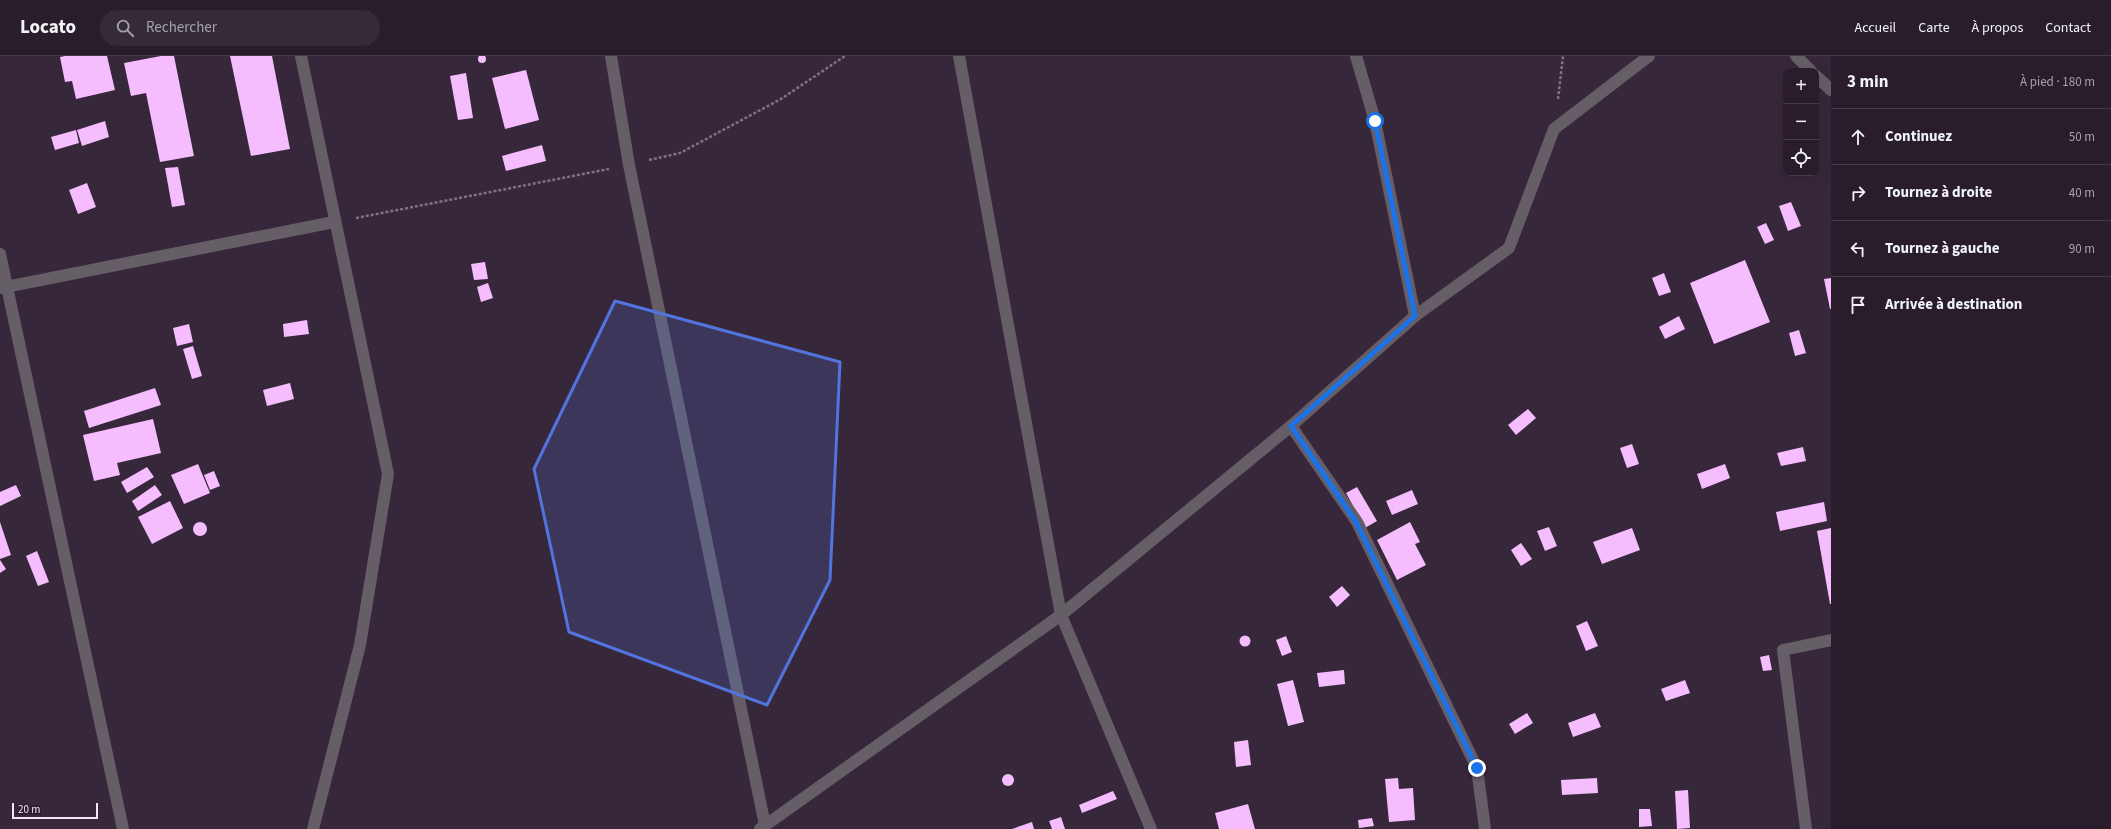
<!DOCTYPE html>
<html lang="fr">
<meta charset="utf-8">
<style>
body{margin:0;font-family:"Source Sans 3",sans-serif;background:#352a38;color:#f1f3f6}
.controls{position:absolute;right:12px;top:12px;display:grid;overflow:hidden;border-radius:8px;box-shadow:0 4px 16px #0002}
.controls button{width:36px;height:36px;display:grid;place-items:center;padding:0;border:0;border-bottom:1px solid #453b48;background:#291d2c;color:#f1f3f6;font:20px sans-serif}
.scale{position:absolute;left:12px;bottom:10px;width:86px;box-sizing:border-box;padding-left:4px;border:2px solid #f1e6f2;border-top:0;font-size:11px;line-height:14px;white-space:nowrap;color:#f1e6f2;-webkit-text-stroke:3px #2d1d2f;paint-order:stroke}
.stop{position:absolute;width:12px;height:12px;margin:-9px;border:3px solid #1a73e8;border-radius:50%;background:#fff}
.stop.end{background:#1a73e8;border-color:#fff;box-shadow:0 1px 4px #0008}
.list{margin:0;padding:0;list-style:none}
h2{display:flex;justify-content:space-between;align-items:center;height:52px;margin:0;padding:0 16px;font-size:17px}
h2 small{font-size:13px;font-weight:400;color:#a5a2a9}
.list li{display:grid;grid-template-columns:26px 1fr auto;gap:12px;align-items:center;box-sizing:border-box;height:56px;padding:0 16px;border-top:1px solid #453b48}
.list b{display:block;font-size:15px;white-space:nowrap}
.list em{font-size:13px;font-style:normal;color:#a5a2a9}
.icon{flex:none;width:22px;height:22px;fill:none;stroke:currentColor;stroke-width:2;stroke-linecap:round;stroke-linejoin:round}
.map{position:relative;flex:none;width:1831px;height:773px;overflow:hidden}
header{display:flex;align-items:center;gap:24px;box-sizing:border-box;height:56px;padding:0 20px;background:#291d2c;border-bottom:1px solid #453b48}
header strong{font-size:19px}
nav{display:flex;gap:22px;margin-inline-start:auto;font-size:14px}
.search{width:280px;height:36px;background:#352a38;display:flex;align-items:center;gap:10px;box-sizing:border-box;padding:0 14px;border-radius:22px;color:#a5a2a9;font-size:15px}
main{display:flex}
aside{flex:1;background:#291d2c}
.map>svg:first-child{display:block}
.building{fill:#f6bdfe}
.lines{fill:none;stroke-linecap:round;stroke-linejoin:round}
.path{stroke:#807282;stroke-width:2.5;stroke-dasharray:3 2;stroke-linecap:butt}
.minor{stroke:#665e67;stroke-width:12}
.route{stroke:#1a73e8;stroke-width:5}
.marked{fill:#5274de;fill-opacity:0.2;stroke:#5274de;stroke-width:3;stroke-linejoin:round}
</style>
<header>
<strong>Locato</strong>
<div class="search"><svg class="icon" aria-label="search" viewBox="0 0 24 24"><circle cx="10" cy="10" r="6"/><path d="M15 15l6 6"/></svg>Rechercher</div>
<nav><a>Accueil</a><a>Carte</a><a>À propos</a><a>Contact</a></nav>
</header>
<main>
<div class="map">
<svg width="1831" height="773" viewBox="0 0 1831 773">
<rect width="100%" height="100%" fill="#37273a"/>
<g class="building">
<circle cx="482" cy="3" r="4"/>
<polygon points="65,0 107,0 115,34 76,43 72,25 65,26 60,1"/>
<polygon points="161,0 174,0 194,100 160,106 146,37 131,40 124,7"/>
<polygon points="230,0 272,0 290,93 251,100"/>
<polygon points="526,14 539,64 505,73 492,22"/>
<polygon points="466,17 473,62 458,64 450,20"/>
<polygon points="105,65 109,81 82,90 77,74"/>
<polygon points="76,74 79,87 55,94 51,81"/>
<polygon points="542,89 546,105 506,115 502,100"/>
<polygon points="178,111 185,149 172,151 165,112"/>
<polygon points="87,127 96,151 78,158 69,134"/>
<polygon points="1791,146 1801,170 1788,175 1779,150"/>
<polygon points="1766,167 1774,184 1765,188 1757,171"/>
<polygon points="1745,204 1770,266 1714,288 1690,227"/>
<polygon points="485,206 488,223 474,224 471,208"/>
<polygon points="1664,217 1671,236 1659,240 1652,222"/>
<polygon points="1831,222 1831,253 1830,253 1824,223"/>
<polygon points="488,227 493,242 481,246 477,231"/>
<polygon points="1679,260 1685,273 1665,283 1659,271"/>
<polygon points="307,264 309,278 284,281 283,268"/>
<polygon points="189,268 193,286 177,290 173,272"/>
<polygon points="1799,274 1806,297 1795,300 1789,277"/>
<polygon points="193,290 202,320 192,323 183,293"/>
<polygon points="290,327 294,343 267,350 263,334"/>
<polygon points="155,332 161,349 89,372 84,355"/>
<polygon points="1528,353 1536,362 1516,379 1508,369"/>
<polygon points="153,363 161,397 117,407 120,419 94,425 83,379"/>
<polygon points="1632,388 1639,408 1627,412 1620,392"/>
<polygon points="1803,391 1806,405 1781,410 1777,397"/>
<polygon points="198,408 210,437 184,448 171,419"/>
<polygon points="1725,408 1730,422 1702,433 1697,418"/>
<polygon points="147,411 154,421 127,437 121,426"/>
<polygon points="214,415 220,430 210,434 204,419"/>
<polygon points="16,429 21,440 0,450 0,436"/>
<polygon points="155,429 162,439 138,455 132,445"/>
<polygon points="1357,431 1377,465 1365,472 1346,437"/>
<polygon points="1412,434 1418,448 1392,459 1386,445"/>
<polygon points="170,445 183,472 152,488 138,461"/>
<polygon points="1824,446 1827,465 1780,475 1776,456"/>
<circle cx="200" cy="473" r="7"/>
<polygon points="0,466 11,499 0,503"/>
<polygon points="1410,466 1420,486 1415,488 1426,509 1397,524 1377,484"/>
<polygon points="1549,471 1557,490 1545,495 1537,475"/>
<polygon points="1632,472 1640,494 1602,508 1593,486"/>
<polygon points="1831,472 1831,548 1830,548 1817,475"/>
<polygon points="1521,487 1532,503 1521,510 1511,494"/>
<polygon points="37,495 49,526 38,530 26,500"/>
<polygon points="0,504 6,513 0,517"/>
<polygon points="1342,530 1350,539 1337,551 1329,541"/>
<polygon points="1587,565 1598,590 1586,595 1576,570"/>
<circle cx="1245" cy="585" r="5.5"/>
<polygon points="1286,580 1292,596 1282,600 1276,584"/>
<polygon points="1769,599 1772,614 1763,615 1760,601"/>
<polygon points="1344,614 1345,628 1319,631 1317,617"/>
<polygon points="1293,624 1304,666 1288,670 1277,628"/>
<polygon points="1685,624 1690,637 1666,645 1661,633"/>
<polygon points="1527,657 1533,667 1515,678 1509,668"/>
<polygon points="1595,657 1601,671 1573,681 1568,667"/>
<polygon points="1248,684 1251,709 1236,711 1234,686"/>
<circle cx="1008" cy="724" r="6"/>
<polygon points="1398,722 1399,733 1413,732 1415,764 1389,766 1385,723"/>
<polygon points="1597,722 1598,737 1562,739 1561,724"/>
<polygon points="1688,734 1690,772 1677,773 1675,735"/>
<polygon points="1113,735 1117,743 1082,757 1079,749"/>
<polygon points="1248,748 1255,773 1219,773 1215,757"/>
<polygon points="1639,753 1650,753 1652,770 1639,771"/>
<polygon points="1061,761 1065,773 1052,773 1049,765"/>
<polygon points="1372,762 1374,770 1359,772 1358,764"/>
<polygon points="1032,766 1034,773 1012,773"/>
</g>
<g class="lines">
<g class="path">
<polyline points="1558,43 1563,0"/>
<polyline points="649,104 680,97 781,43 845,0"/>
<polyline points="356,162 609,113"/>
</g>
<g class="minor">
<polyline points="301,0 388,418 360,589 313,773"/>
<polyline points="611,0 629,109 765,769"/>
<polyline points="959,0 1061,559 1151,773"/>
<polyline points="1356,0 1375,65 1415,260"/>
<polyline points="1796,0 1811,15"/>
<polyline points="1816,20 1831,34"/>
<polyline points="0,198 123,773"/>
<polyline points="0,232 334,166"/>
<polyline points="1291,370 1357,466 1477,712 1485,773"/>
<polyline points="760,773 1061,559 1291,370 1415,260 1509,192 1554,73 1649,0"/>
<polyline points="1806,773 1783,594 1831,584"/>
</g>
</g>
<g class="lines">
<polyline class="route" points="1375,65 1415,260 1291,370 1356,466 1477,712"/>
</g>
<path class="marked" d="M615 245 840 306 830 524 767 649 569 576 534 413Z"/>
</svg>
<div class="controls">
<button>+</button>
<button>−</button>
<button><svg class="icon" aria-label="locate" viewBox="0 0 24 24"><circle cx="12" cy="12" r="6"/><path d="M12 2v4M12 18v4M2 12h4M18 12h4"/></svg></button>
</div>
<div class="scale">20 m</div>
<div class="stop" style="left:1375px;top:65px"></div>
<div class="stop end" style="left:1477px;top:712px"></div>
</div>
<aside>
<h2>3 min<small>À pied · 180 m</small></h2>
<ul class="list">
<li><svg class="icon" aria-label="ahead" viewBox="0 0 24 24"><path d="M12 20V5M6 11l6-6 6 6"/></svg><div><b>Continuez</b></div><em>50 m</em></li>
<li><svg class="icon" aria-label="right" viewBox="0 0 24 24"><path d="M7 20v-9h11M14 6l5 5-5 5"/></svg><div><b>Tournez à droite</b></div><em>40 m</em></li>
<li><svg class="icon" aria-label="left" viewBox="0 0 24 24"><path d="M17 20v-9H6M10 6l-5 5 5 5"/></svg><div><b>Tournez à gauche</b></div><em>90 m</em></li>
<li><svg class="icon" aria-label="arrive" viewBox="0 0 24 24"><path d="M6 21V4h12l-3 4 3 4H6"/></svg><div><b>Arrivée à destination</b></div></li>
</ul>
</aside>
</main>
